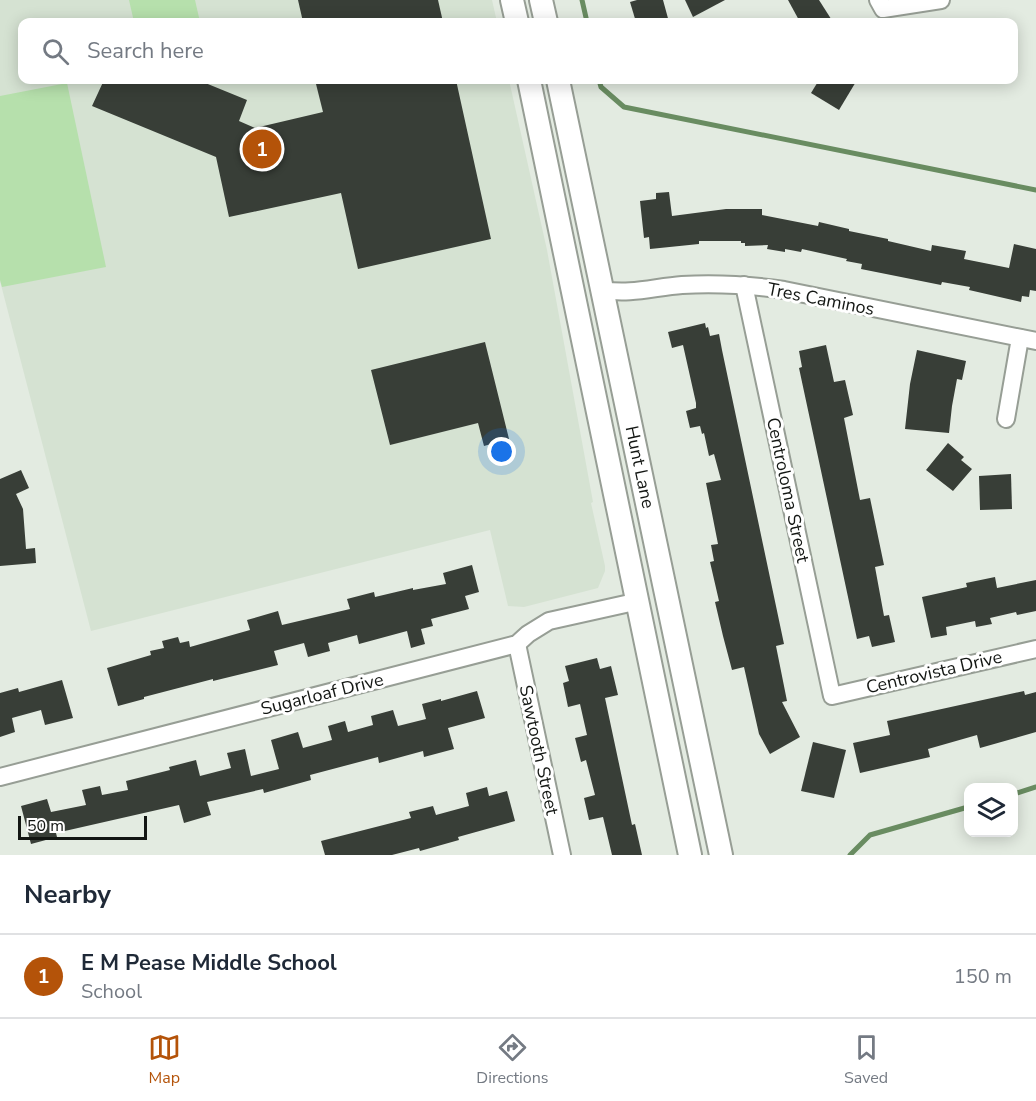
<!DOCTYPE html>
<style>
body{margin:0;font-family:"Nunito Sans",sans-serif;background:#f2f2f3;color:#1f2937}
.controls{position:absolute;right:18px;bottom:18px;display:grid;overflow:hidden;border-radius:12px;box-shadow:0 3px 15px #0003}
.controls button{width:54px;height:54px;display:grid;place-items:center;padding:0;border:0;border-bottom:2px solid #e0e1e3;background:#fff;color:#1f2937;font:30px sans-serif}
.scale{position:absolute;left:18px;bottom:15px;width:129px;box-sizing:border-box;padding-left:6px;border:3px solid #131613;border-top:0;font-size:16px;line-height:21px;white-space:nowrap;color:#131613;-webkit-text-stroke:4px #fff;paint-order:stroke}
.you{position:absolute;left:502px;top:452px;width:21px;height:21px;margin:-15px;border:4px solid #fff;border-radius:50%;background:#1a73e8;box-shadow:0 0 0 9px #1a73e833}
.badge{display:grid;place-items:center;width:39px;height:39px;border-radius:50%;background:#b45309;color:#fff;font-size:20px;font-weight:700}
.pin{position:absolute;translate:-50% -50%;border:3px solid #fff;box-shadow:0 2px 6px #0006}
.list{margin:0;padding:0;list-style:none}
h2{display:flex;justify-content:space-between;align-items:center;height:78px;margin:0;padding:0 24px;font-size:26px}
h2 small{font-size:20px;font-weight:400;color:#747a83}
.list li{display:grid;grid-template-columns:39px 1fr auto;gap:18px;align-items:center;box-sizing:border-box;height:84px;padding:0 24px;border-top:2px solid #e0e1e3}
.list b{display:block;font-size:22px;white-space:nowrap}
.list p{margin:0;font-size:20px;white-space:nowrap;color:#747a83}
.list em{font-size:20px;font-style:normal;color:#747a83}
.icon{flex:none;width:33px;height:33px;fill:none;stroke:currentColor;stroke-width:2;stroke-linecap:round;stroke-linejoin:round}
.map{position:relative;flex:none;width:1036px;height:855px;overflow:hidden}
.search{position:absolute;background:#fff;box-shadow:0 3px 15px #0003;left:18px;right:18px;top:18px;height:66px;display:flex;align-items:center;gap:15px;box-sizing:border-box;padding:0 21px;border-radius:12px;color:#747a83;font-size:22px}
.sheet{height:162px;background:#fff}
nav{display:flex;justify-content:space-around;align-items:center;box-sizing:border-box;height:84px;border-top:2px solid #e0e1e3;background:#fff;font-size:16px;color:#747a83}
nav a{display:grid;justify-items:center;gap:3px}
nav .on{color:#b45309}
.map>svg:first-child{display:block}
.built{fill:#d5e2d2}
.green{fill:#b6e0ac}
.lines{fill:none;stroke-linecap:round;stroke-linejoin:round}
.stream{stroke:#698c61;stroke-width:5}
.building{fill:#383e37}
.minor-casing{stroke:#979e95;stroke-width:20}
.secondary-casing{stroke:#979e95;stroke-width:26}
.minor{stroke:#fff;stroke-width:16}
.secondary{stroke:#fff;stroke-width:22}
.labels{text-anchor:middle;stroke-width:6;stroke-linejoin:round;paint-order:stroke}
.street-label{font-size:18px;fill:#131613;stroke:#fff}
</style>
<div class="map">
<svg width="1036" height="855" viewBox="0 0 1036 855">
<rect width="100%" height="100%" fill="#e3ebe1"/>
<polygon class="built" points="0,0 492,0 497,22 22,22 22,80 509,80 547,250 593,502 591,503 605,566 605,571 598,588 524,607 508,606 490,530 91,631 0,281"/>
<g class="green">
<polygon points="129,0 195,0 200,22 134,22"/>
<polygon points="67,83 106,267 2,287 0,280 0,96"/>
</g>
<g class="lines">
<g class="stream">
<polyline points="582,0 587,22"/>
<polyline points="599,80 601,87 624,107 1036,190"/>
<polyline points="1014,794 1036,787"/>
<polyline points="850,855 870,835 968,807"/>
</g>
</g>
<g class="building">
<polygon points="298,0 438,0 443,22 303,22"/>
<polygon points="637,0 663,0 669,22 636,22 630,2"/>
<polygon points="685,0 725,0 693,17"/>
<polygon points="788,0 819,0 833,22 800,22"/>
<polygon points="104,80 198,80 247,100 239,121 255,128 323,112 315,80 456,80 491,239 358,269 341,193 229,217 216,157 92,106"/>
<polygon points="819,80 857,80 839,110 811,93"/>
<polygon points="669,192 672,216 726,209 762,209 762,215 818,226 819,222 849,229 849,231 888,239 888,241 931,251 932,245 966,251 964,259 1009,268 1014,244 1036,249 1036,291 1030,290 1029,297 1022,296 1021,302 969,290 970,287 942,282 941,285 861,269 862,264 846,261 847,259 802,249 801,252 785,249 785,252 767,249 768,245 745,246 745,243 741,243 741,241 699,241 699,244 650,249 649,237 644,238 640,201 656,199 656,193"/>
<polygon points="705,323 706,328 708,327 710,336 719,334 722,350 784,644 776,646 787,701 782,702 800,737 770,754 759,734 744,667 732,670 723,636 715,602 719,601 710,562 714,561 711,545 718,544 706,483 721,480 714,454 709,456 704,433 702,434 700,426 690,428 686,411 696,408 696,403 683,345 672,348 668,332"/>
<polygon points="485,342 509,439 484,446 478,423 390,445 371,370"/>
<polygon points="826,345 834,382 845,380 853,415 844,418 860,500 870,498 884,565 875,567 884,616 889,615 895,642 872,647 869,636 857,639 799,368 802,367 799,351"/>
<polygon points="917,350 966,361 962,380 957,379 952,406 949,433 905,429 910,384"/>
<polygon points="948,443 964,457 961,460 972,469 953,491 926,470"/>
<polygon points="21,470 29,488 16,494 23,509 26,549 35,548 36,563 0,566 0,479"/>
<polygon points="1011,474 1012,509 980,510 979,476"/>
<polygon points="472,565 479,592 465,596 469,609 431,619 433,626 421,629 425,644 411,648 407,631 359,644 357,635 328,643 330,651 308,657 304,643 274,651 278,665 213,681 213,679 144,697 144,699 118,706 107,668 151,655 150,651 164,648 162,641 178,637 180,643 189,641 190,647 250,630 247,620 278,611 282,625 350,609 347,599 374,592 375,597 413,588 413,590 446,584 443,573"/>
<polygon points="995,577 997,588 1036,580 1036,611 1017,615 1016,612 990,618 992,624 976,627 975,621 946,627 947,635 931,638 922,597 967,587 966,583"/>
<polygon points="597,658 600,669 611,666 618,695 605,698 632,825 635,824 642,855 612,855 603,817 589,820 584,798 595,795 586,760 581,762 575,738 587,735 580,704 568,707 563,683 569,681 565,666"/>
<polygon points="62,680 73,718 45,725 41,710 12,718 15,732 0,737 0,693 18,688 19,692"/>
<polygon points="477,691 485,718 448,728 454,749 424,757 423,751 379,763 378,757 310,775 311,780 264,793 263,789 207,802 211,815 184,823 179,805 56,833 57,837 31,844 21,806 47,799 51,812 86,805 82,790 100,786 102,795 128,790 126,781 170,770 169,767 196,760 200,776 231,768 227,753 245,749 251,776 279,769 271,740 298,732 303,748 332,740 328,726 345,721 348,732 373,725 371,716 393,710 398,726 426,719 422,704 441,699 441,701"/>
<polygon points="1024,691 1025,695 1036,692 1036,732 980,748 977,735 928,749 930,757 860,773 853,743 890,735 887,721"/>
<polygon points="813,742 846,750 834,798 801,791"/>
<polygon points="487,787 489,796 507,791 515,821 458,837 459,840 420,851 419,848 392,855 325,855 321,841 411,818 409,812 433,806 436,815 469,806 466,793"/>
</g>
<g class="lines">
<g class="minor-casing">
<g id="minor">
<polyline points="878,0 883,9 941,0"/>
<polyline points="744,285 832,696 1036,649"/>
<path d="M603 290C630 295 655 287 682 285 716 283 750 285 784 290L1036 341"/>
<polyline points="1006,419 1020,338"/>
<polyline points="517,644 562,855"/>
<polyline points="0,777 517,644 528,634 549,621 639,601"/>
</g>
</g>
<g class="secondary-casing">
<g id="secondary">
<polyline points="512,0 517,22"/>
<polyline points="541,0 546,22"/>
<polyline points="529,80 690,855"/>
<polyline points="558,80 721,855"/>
</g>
</g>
<use href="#minor" class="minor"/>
<use href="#secondary" class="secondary"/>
</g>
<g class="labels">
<g class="street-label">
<text transform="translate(821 299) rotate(11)" y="6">Tres Caminos</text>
<text transform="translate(640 467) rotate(78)" y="6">Hunt Lane</text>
<text transform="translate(788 490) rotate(78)" y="6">Centroloma Street</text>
<text transform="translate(934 672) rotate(-13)" y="6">Centrovista Drive</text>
<text transform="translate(322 694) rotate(-14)" y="6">Sugarloaf Drive</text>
<text transform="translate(539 750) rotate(78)" y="6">Sawtooth Street</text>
</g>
</g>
</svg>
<div class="controls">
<button><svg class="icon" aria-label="layers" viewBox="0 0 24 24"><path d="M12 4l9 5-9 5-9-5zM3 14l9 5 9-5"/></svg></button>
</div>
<div class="scale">50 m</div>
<div class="you"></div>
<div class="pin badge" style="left:262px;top:149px">1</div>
<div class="search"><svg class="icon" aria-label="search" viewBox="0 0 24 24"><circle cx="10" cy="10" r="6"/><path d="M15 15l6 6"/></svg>Search here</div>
</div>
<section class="sheet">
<h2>Nearby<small></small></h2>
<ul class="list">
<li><span class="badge">1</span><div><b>E M Pease Middle School</b><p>School</p></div><em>150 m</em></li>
</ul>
</section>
<nav>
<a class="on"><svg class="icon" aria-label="map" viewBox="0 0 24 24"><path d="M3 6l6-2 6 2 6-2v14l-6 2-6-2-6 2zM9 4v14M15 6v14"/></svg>Map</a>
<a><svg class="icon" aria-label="directions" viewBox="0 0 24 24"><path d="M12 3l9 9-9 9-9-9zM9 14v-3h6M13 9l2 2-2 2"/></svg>Directions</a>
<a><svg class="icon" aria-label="saved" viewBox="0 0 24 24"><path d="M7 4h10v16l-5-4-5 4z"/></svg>Saved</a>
</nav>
